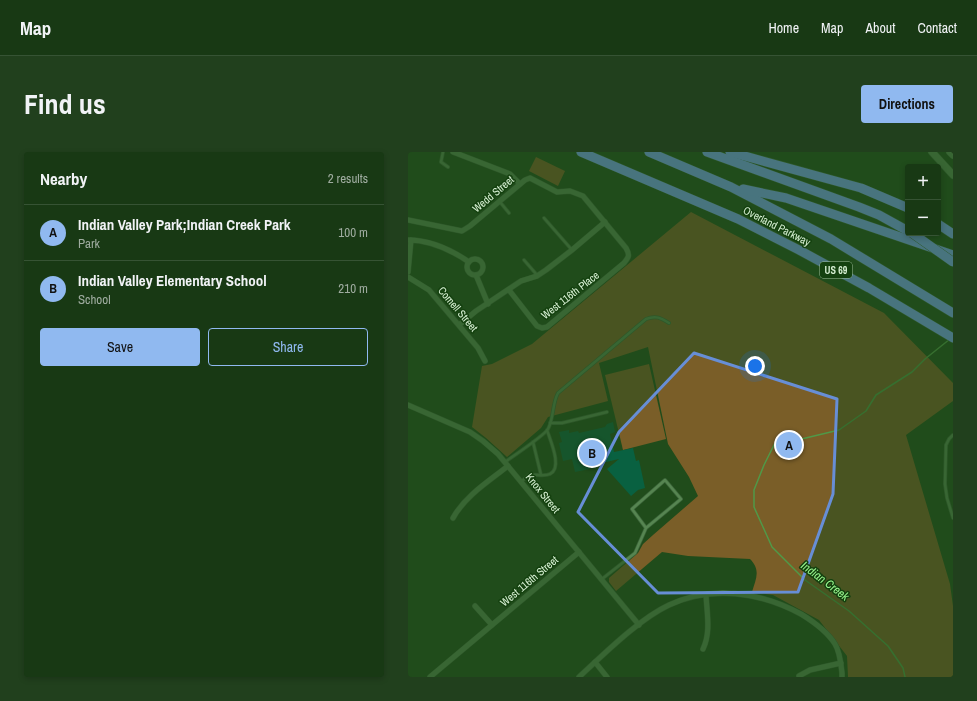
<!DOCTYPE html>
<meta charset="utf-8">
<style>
body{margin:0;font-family:"Archivo Narrow",sans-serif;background:#21401d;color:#f1f3f6}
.controls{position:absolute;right:12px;top:12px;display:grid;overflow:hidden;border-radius:4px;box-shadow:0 2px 6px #0003}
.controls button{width:36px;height:36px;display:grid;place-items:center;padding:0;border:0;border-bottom:1px solid #365334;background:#183914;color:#f1f3f6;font:20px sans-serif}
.you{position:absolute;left:347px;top:214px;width:14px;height:14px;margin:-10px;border:3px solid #fff;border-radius:50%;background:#1a73e8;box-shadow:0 0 0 6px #1a73e833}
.badge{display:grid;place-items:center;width:26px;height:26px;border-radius:50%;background:#90b9f0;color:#111;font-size:13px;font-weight:700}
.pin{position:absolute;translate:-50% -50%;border:2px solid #fff;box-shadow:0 1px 4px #0006}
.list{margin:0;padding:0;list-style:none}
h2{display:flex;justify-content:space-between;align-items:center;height:52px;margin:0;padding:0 16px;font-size:17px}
h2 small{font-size:13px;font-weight:400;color:#9faca0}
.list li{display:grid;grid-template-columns:26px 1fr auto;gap:12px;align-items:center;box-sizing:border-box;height:56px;padding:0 16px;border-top:1px solid #365334}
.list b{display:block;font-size:15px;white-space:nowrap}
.list p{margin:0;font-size:13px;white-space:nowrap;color:#9faca0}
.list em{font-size:13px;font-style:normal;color:#9faca0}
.actions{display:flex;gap:8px;padding:12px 16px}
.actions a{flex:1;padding:9px 0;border:1px solid #90b9f0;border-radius:4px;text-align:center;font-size:14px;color:#90b9f0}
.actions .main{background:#90b9f0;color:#111}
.map{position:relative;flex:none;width:545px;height:525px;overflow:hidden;border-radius:4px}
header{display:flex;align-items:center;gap:24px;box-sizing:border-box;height:56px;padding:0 20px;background:#183914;border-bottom:1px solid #365334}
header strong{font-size:19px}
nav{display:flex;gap:22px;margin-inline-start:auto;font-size:14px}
.intro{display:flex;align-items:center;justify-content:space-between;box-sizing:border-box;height:96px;padding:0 24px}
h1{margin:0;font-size:28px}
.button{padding:10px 18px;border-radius:4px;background:#90b9f0;color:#111;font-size:14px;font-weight:700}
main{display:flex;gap:24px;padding:0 24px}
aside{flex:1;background:#183914;border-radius:4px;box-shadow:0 2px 6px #0003}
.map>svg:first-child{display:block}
.green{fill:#7a5e28}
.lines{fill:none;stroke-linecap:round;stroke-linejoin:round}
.stream{stroke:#509948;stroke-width:1.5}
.building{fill:#096141}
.lane-casing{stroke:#3d663b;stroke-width:4}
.street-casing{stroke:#3d663b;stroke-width:6}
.secondary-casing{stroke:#3d663b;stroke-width:8}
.highway-casing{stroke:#3d663b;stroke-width:10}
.lane{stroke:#568551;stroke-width:2.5}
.street{stroke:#568551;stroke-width:5}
.secondary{stroke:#568551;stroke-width:7}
.highway{stroke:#78a5f7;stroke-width:9}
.highway-bridge-casing{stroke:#3d663b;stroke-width:10;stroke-linecap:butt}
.highway-bridge{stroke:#78a5f7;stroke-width:9}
.marked{fill:none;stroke:#678ed6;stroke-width:3;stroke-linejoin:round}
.labels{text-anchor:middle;stroke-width:3;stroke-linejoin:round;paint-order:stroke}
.shield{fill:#14410f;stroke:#9cbb98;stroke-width:1}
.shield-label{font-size:10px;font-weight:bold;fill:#d6efd2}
.street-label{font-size:11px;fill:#d6efd2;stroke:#14410f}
.water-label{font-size:12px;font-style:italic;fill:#9bfa90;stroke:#14410f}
</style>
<header>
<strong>Map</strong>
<nav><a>Home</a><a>Map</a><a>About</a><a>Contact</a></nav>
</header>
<div class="intro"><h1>Find us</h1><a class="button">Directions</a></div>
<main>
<aside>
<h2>Nearby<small>2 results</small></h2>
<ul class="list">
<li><span class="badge">A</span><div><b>Indian Valley Park;Indian Creek Park</b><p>Park</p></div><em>100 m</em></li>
<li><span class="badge">B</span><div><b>Indian Valley Elementary School</b><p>School</p></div><em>210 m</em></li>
</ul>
<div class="actions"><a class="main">Save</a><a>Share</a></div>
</aside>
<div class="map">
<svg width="545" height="525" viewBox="0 0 545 525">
<rect width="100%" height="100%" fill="#204c1b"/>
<g class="green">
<polygon points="128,5 157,19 150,34 121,19"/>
<path d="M283 60 476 161 545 231V249L498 283 542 432 545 454V525H440L439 504 411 468 365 443 344 440C348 427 353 418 342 407L280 404 254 400 208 439 201 430V426L230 401 235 392 245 383 290 344 281 325 260 292 240 195 191 211 200 249 140 265 133 276 99 305 78 286 64 275 74 214 84 212 124 192Z"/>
<polygon points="241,212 258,287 215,298 197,223"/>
</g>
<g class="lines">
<polyline class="stream" points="497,525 495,516 480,494 441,459 397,428 364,395 346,355 346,338 356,313 367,291 381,290 431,278 458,259 468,243 504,220 517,207 542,187"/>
</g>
<polygon class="building" points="205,270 207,280 202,282 206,300 225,296 228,309 231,308 237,336 230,338 223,344 199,317 211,307 181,314 182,317 167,320 164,307 155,309 151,291 154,290 151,280 161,278 161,281 170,279 171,281 197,275 199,272"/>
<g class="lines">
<g class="lane-casing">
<g id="lane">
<polyline points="35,0 33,10 40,15"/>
<polyline points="92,50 101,61"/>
<polyline points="136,66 164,98"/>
<polyline points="116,108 129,123"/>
<polyline points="142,271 154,271 199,260"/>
<polyline points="545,283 541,287 538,293 537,332 539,346 545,366"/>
<polyline points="125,290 133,323"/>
<path d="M97 310C105 304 136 284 140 277 146 266 144 252 150 241L238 167C248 163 253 166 261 171"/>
<path d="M114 329 121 323C128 322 136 325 142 322 155 316 142 288 139 278"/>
<polyline points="194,427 227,401 238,376 273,347 257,328 224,357 238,376"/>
</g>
</g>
<g class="street-casing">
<g id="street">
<polyline points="45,0 102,22 112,32"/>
<path d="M0 68 54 79 62 74 117 28 122 26 149 40 162 39 175 44 218 96C222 103 221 105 216 111L139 175 134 176 129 174 101 138"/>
<path d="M0 88C23 88 42 97 61 110"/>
<circle cx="67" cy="115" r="8"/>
<polyline points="0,120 3,88"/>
<polyline points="68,123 80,152"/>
<polyline points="0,125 21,138 70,196 77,209"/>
<polyline points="51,173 68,159 113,129 129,124 138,118 164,98 197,70"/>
<polyline points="0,253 62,280 75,289 90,302 231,473"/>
<path d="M45 366C57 344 81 329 100 314"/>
<polyline points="67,454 84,473"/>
<path d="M295 497C303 480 299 462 298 443"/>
<polyline points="187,510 199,525"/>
<polyline points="391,524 402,518 433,511"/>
<polyline points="22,525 171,400"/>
<path d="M171 525C196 502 231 467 261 453 303 433 353 440 393 462 406 470 419 479 427 492 432 500 433 512 434 521V525"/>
</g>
</g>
<g class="secondary-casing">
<g id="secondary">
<polyline points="524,0 545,23"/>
<polyline points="542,0 545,3"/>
</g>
</g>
<g class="highway-casing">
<g id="highway">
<polyline points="173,0 330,67 391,98 461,136 545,186"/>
<polyline points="241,0 323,35 423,87 545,161"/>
<polyline points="299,0 451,55 471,63 500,79"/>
<polyline points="322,0 453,36 500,56"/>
<polyline points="335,37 378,46 545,103"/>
<polyline points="530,72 545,82"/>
</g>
</g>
<use href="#lane" class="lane"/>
<use href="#street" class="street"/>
<use href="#secondary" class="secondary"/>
<use href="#highway" class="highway"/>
<g class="highway-bridge-casing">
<polyline id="highway-bridge" points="504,81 545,110"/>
</g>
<use href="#highway-bridge" class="highway-bridge"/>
</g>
<path d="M0 0H545V525H0ZM286 201 429 247 425 342 390 440 250 441 170 360 211 280Z" fill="#204c1b" fill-opacity=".55" fill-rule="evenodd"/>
<path class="marked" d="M286 201 429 247 425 342 390 440 250 441 170 360 211 280Z"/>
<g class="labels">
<rect class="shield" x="412" y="110" width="32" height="16" rx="3"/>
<g class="shield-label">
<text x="428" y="122">US 69</text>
</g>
<g class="street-label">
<text transform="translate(85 42) rotate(-40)" y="4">Wedd Street</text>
<text transform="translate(369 74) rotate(27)" y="4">Overland Parkway</text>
<text transform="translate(162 143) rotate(-38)" y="4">West 116th Place</text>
<text transform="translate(50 157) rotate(50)" y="4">Comell Street</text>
<text transform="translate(135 341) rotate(51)" y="4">Knox Street</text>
<text transform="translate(121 429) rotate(-40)" y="4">West 116th Street</text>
</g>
<g class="water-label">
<text transform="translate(417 429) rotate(37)" y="4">Indian Creek</text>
</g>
</g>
</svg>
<div class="controls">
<button>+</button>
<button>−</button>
</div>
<div class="you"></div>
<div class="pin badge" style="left:381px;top:293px">A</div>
<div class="pin badge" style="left:184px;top:301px">B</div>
</div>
</main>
